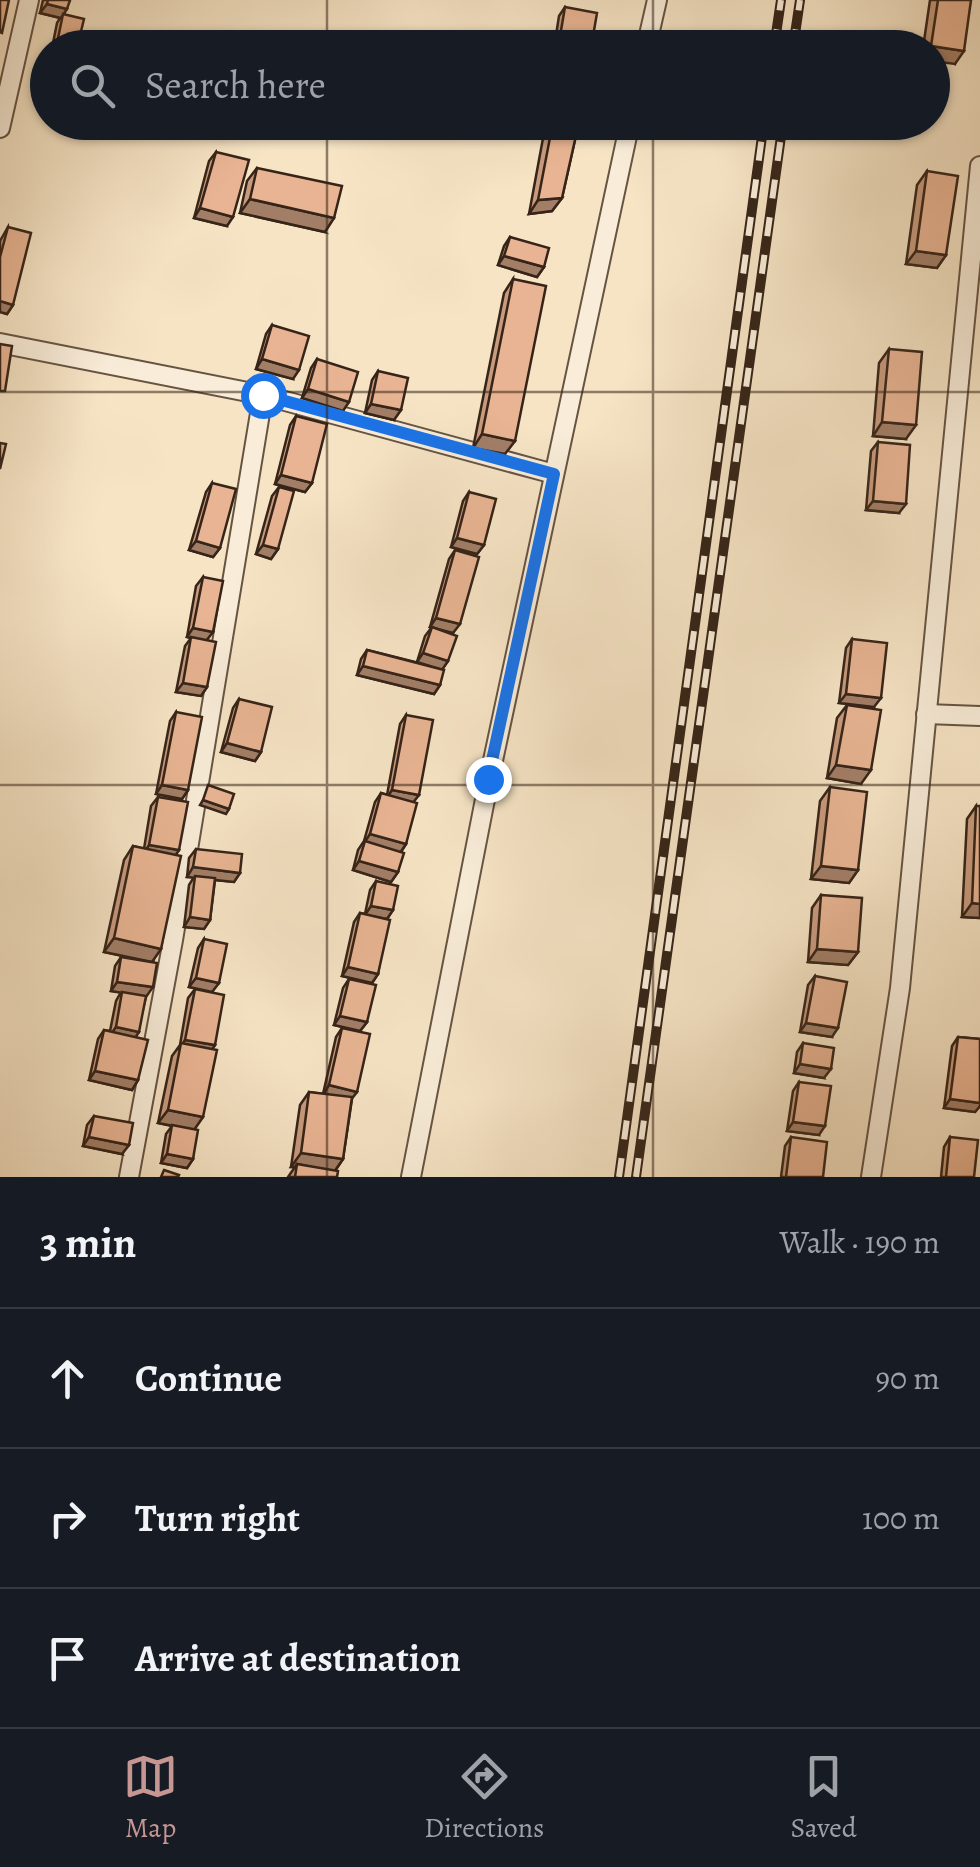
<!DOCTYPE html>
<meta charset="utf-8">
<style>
body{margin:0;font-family:Alegreya,serif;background:#20242c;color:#f1f3f6}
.stop{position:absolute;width:30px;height:30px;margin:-22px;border:8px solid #1a73e8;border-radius:50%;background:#fff}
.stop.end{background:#1a73e8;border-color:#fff;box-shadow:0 2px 10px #0008}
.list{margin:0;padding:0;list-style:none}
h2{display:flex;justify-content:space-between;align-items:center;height:130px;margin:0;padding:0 40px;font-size:42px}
h2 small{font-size:32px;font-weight:400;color:#9ea1a6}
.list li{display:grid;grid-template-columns:65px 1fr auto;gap:30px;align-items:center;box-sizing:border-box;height:140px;padding:0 40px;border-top:2px solid #363941}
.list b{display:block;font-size:38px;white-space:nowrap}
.list em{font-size:32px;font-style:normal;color:#9ea1a6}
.icon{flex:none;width:55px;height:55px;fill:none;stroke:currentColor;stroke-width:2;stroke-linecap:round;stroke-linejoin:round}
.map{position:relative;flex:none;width:980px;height:1177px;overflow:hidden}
.search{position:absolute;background:#171b24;box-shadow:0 2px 8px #0004;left:30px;right:30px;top:30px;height:110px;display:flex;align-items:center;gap:25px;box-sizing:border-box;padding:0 35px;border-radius:55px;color:#9ea1a6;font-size:38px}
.sheet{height:550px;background:#171b24}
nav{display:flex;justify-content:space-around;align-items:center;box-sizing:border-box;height:140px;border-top:2px solid #363941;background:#171b24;font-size:28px;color:#9ea1a6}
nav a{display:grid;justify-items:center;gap:5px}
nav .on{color:#c59692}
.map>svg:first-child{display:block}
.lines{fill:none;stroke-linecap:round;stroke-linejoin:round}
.street-casing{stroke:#665443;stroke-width:22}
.street{stroke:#f9edd9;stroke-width:18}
.rail-casing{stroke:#362418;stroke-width:10}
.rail{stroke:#f9edd9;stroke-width:6;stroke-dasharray:19;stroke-linecap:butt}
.wall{fill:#c89b7e;stroke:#362418;stroke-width:2.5}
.shaded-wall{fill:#a27e67;stroke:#362418;stroke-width:2.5}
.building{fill:#e8b493;stroke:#362418;stroke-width:2.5}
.route{stroke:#1a73e8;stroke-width:12}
.grid{fill:none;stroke:#362418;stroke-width:2.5;stroke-opacity:0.55}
</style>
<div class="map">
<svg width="980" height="1177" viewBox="0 0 980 1177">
<rect width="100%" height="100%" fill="#f6e4c5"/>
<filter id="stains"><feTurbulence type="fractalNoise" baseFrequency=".002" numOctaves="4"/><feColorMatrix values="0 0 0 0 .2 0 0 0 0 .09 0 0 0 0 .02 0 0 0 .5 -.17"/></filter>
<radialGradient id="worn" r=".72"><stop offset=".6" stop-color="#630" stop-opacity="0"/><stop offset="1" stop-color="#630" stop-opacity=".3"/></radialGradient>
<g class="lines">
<g class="street-casing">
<g id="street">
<polyline points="646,48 657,0"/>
<polyline points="0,128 29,0"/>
<polyline points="0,343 263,395 554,474"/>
<polyline points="926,714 980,716"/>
<polyline points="129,1177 173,940 263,395"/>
<polyline points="411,1177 489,779 630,122"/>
<polyline points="871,1177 900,988 980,166"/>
</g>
</g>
<use href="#street" class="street"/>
<g class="rail-casing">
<g id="rail">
<polyline points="774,48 781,0"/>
<polyline points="793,48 800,0"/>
<polyline points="619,1177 764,122"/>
<polyline points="636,1177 783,122"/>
</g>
</g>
<use href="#rail" class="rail"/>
</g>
<g class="wall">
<polygon points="43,0 70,0 64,14 77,48 52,48 57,23 60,18 40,13"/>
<polygon points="930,0 971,0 955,64 932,48 923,48"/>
<polygon points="565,7 591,48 554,48 559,16"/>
<polygon points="546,122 579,122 562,198 552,211 529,214"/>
<polygon points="216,152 227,226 194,218 209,161"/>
<polygon points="257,168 325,232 240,213 247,181"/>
<polygon points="927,171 946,255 937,268 906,264 917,185"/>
<polygon points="8,227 13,305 7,314 0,312 0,241"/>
<polygon points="510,237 544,267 537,277 498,265 504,246"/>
<polygon points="513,279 505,454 473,448 504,293"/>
<polygon points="272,325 293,379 256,369 266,334"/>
<polygon points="889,349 906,439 873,436 879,363"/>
<polygon points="317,359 343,411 302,398 311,368"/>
<polygon points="378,371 394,420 365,413 372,380"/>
<polygon points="296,416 312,483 305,492 275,484 290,425"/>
<polygon points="878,442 899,513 866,510 871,451"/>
<polygon points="212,483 220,548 213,557 189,550 206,492"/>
<polygon points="279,487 278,549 271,559 256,554 272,496"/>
<polygon points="469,492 484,545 477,554 451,547 463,501"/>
<polygon points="455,550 453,633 430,627 449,559"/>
<polygon points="203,577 207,640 207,687 201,696 176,692 185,646 191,638 187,637 196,586"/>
<polygon points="432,627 448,661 442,669 440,685 434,694 357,675 361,659 367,650 431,666 417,662 425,636"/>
<polygon points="852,639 874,707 839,703 846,648"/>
<polygon points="239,699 261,752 255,761 221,752 233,708"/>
<polygon points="847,705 861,784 827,778 837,718"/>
<polygon points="176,712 188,790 182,799 156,794 170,721"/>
<polygon points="406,715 413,802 406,844 401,852 398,872 391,882 353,870 358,850 364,841 375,802 381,793 387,795 400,724"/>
<polygon points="830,787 858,870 849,883 811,879 820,801"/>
<polygon points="158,797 179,850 175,855 146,997 136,1037 138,1080 132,1090 89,1080 98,1039 104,1030 110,1031 116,1001 121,992 111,991 115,966 121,957 151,962 104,952 124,860 133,846 144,849 151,806"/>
<polygon points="976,806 980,918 962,917 967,819"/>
<polygon points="196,849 240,873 234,882 215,880 210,920 204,929 184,927 189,885 194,877 187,877 189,858"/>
<polygon points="376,881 393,910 387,919 378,974 372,983 342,976 354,922 360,913 365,914 370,890"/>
<polygon points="821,895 858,952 848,965 808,962 812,908"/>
<polygon points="204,939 212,992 189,987 198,948"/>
<polygon points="815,976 832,1037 800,1032 808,985"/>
<polygon points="349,979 367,1022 360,1031 334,1025 343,988"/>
<polygon points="195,989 215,1045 212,1049 194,1130 193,1159 187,1168 161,1163 166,1134 172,1126 158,1123 172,1056 180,1045 188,998"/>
<polygon points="342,1028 352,1099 343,1159 335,1171 337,1177 288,1177 295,1167 291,1167 300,1105 309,1092 323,1094 336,1037"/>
<polygon points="958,1037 980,1039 980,1106 975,1112 944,1108 952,1046"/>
<polygon points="803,1043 824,1078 794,1073 797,1052"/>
<polygon points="799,1082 819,1135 787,1131 793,1091"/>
<polygon points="94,1116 122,1154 83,1146 87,1125"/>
<polygon points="791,1137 823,1177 781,1177 785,1146"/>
<polygon points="950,1137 974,1177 941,1177 944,1147"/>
</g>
<g class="shaded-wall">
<polygon points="47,4 67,9 61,18 40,13"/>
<polygon points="931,46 964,51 955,64 932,61"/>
<polygon points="562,198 552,211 529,214 538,200"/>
<polygon points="250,199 334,218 325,232 240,213"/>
<polygon points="200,208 233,217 227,226 194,218"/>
<polygon points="916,251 946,255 937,268 906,264"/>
<polygon points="504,256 544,267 537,277 498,265"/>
<polygon points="0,301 13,305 7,314 0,312"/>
<polygon points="262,359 299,370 293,379 256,369"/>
<polygon points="308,389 349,402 343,411 302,398"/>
<polygon points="371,404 401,410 394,420 365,413"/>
<polygon points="882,422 916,425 906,439 873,436"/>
<polygon points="482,434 515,441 505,454 473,448"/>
<polygon points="281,475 312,483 305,492 275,484"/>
<polygon points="873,501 906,504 899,513 866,510"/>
<polygon points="457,538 484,545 477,554 451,547"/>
<polygon points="196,541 220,548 213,557 189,550"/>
<polygon points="263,545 278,549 271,559 256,554"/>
<polygon points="436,618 460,624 453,633 430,627"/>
<polygon points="193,628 213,632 206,641 187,637"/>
<polygon points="423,653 448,661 442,670 417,662"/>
<polygon points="363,666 440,685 434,694 357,675"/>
<polygon points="183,683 207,687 201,696 176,692"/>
<polygon points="846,694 881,698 874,707 839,703"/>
<polygon points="227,743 261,752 255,761 221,752"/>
<polygon points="836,765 871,770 861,784 827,778"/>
<polygon points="162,785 188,790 182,799 156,794"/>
<polygon points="392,790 419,795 412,804 386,799"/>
<polygon points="203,800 229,809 226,814 200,805"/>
<polygon points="370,834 406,844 400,853 364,843"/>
<polygon points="149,845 179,850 173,859 143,854"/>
<polygon points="359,861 398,872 391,882 353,870"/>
<polygon points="821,866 858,870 849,883 811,879"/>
<polygon points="193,867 240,873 234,882 187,877"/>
<polygon points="972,903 980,904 980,918 962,917"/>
<polygon points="371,906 393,910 387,919 365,915"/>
<polygon points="190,917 210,920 204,929 184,927"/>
<polygon points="114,938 161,949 152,962 104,952"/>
<polygon points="817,949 858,952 848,965 808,962"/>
<polygon points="348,967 378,974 372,983 342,976"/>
<polygon points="196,978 219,983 212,992 189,987"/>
<polygon points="117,982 153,987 146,997 111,991"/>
<polygon points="340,1016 367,1022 360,1031 334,1025"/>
<polygon points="806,1023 838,1028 832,1037 800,1032"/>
<polygon points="116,1027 139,1032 133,1041 109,1037"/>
<polygon points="185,1040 215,1045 209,1054 179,1049"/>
<polygon points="800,1064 831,1069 824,1078 794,1073"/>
<polygon points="95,1071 138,1080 132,1090 89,1080"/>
<polygon points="329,1085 357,1092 350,1101 323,1095"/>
<polygon points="950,1099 980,1103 980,1106 975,1112 944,1108"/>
<polygon points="168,1110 203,1117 194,1130 158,1123"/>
<polygon points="793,1122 825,1126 819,1135 787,1131"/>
<polygon points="89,1137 129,1145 122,1154 83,1146"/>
<polygon points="301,1153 343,1159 334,1172 297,1164 295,1167 291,1167"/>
<polygon points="167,1154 193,1159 187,1168 161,1163"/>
</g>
<g class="building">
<polygon points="0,0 9,0 2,33 0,32"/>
<polygon points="48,0 70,0 67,9 47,4"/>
<polygon points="938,0 971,0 964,51 931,46"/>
<polygon points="565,7 597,13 591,48 558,48"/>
<polygon points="63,14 84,19 77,48 56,48"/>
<polygon points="553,122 579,122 562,198 538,200"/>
<polygon points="216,152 249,160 233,217 200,208"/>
<polygon points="257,168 342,186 334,218 250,199"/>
<polygon points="927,171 958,176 946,255 916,251"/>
<polygon points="8,227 31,233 13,305 0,301 0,257"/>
<polygon points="510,237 549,248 544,267 504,256"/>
<polygon points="513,279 546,286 515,441 482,434"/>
<polygon points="272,325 309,336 299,370 262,359"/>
<polygon points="0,344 12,346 5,391 0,391"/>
<polygon points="889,349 922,352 916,425 882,422"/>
<polygon points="317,359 358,372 349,402 308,389"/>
<polygon points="378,371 408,378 401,410 371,404"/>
<polygon points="296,416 327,424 312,483 281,475"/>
<polygon points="878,442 910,445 906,504 873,501"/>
<polygon points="0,443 6,444 0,469"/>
<polygon points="212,483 236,489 220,548 196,541"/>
<polygon points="279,487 294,491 278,549 263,545"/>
<polygon points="469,492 496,499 484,545 457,538"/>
<polygon points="455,550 479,557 460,624 436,618"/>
<polygon points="203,577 223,581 213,632 193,628"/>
<polygon points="432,627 457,636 448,661 423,653"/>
<polygon points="191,637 216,642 207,687 183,683"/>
<polygon points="852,639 887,643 881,698 846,694"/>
<polygon points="367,650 444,670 440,685 363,666"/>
<polygon points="239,699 272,707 261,752 227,743"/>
<polygon points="847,705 881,710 871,770 836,765"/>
<polygon points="176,712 202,717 188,790 162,785"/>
<polygon points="406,715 433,720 419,795 392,790"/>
<polygon points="208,785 234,794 229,809 203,800"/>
<polygon points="830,787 867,792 858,870 821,866"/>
<polygon points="381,793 417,803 406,844 370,834"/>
<polygon points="158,797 188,802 179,850 149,845"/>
<polygon points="976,806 980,806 980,904 972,903"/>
<polygon points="365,841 404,853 398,872 359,861"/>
<polygon points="133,846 181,856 161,949 114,938"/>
<polygon points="196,849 242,854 240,873 193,867"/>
<polygon points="195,876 215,878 210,920 190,917"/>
<polygon points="376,881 398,886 393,910 371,906"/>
<polygon points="821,895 862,898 858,952 817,949"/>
<polygon points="360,913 390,920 378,974 348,967"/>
<polygon points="204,939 227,944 219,983 196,978"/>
<polygon points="121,957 157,963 153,987 117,982"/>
<polygon points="815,976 847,982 838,1028 806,1023"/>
<polygon points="349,979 376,985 367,1022 340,1016"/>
<polygon points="195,989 224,995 215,1045 185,1040"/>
<polygon points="122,992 146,996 139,1032 116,1027"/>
<polygon points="342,1028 370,1034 357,1092 329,1085"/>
<polygon points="104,1030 148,1040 138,1080 95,1071"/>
<polygon points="958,1037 980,1039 980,1103 950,1099"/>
<polygon points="181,1043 217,1050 203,1117 168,1110"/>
<polygon points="803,1043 834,1048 831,1069 800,1064"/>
<polygon points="799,1082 831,1086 825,1126 793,1122"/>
<polygon points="309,1092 352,1097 343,1159 301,1153"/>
<polygon points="94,1116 133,1123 129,1145 89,1137"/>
<polygon points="172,1125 198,1130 193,1159 167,1154"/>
<polygon points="791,1137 827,1142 823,1177 786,1177"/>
<polygon points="950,1137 978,1140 974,1177 946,1177"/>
<polygon points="297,1164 338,1171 337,1177 295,1177"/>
<polygon points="164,1170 179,1175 178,1177 161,1177"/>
</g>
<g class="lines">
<polyline class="route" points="263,395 554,474 488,779"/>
</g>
<path class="grid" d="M327 0V48M653 0V48M327 122V1177M653 122V1177M0 392H980M0 785H980"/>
<rect width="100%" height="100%" filter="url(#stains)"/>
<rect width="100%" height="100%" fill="url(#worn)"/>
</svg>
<div class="stop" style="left:263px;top:395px"></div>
<div class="stop end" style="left:488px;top:779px"></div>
<div class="search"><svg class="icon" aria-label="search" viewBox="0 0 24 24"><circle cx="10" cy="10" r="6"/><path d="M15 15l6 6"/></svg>Search here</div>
</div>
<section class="sheet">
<h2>3 min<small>Walk · 190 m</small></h2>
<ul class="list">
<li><svg class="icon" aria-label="ahead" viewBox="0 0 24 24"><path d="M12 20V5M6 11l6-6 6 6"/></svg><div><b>Continue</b></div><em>90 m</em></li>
<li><svg class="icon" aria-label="right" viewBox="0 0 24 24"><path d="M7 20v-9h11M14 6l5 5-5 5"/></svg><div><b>Turn right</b></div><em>100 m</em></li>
<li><svg class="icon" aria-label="arrive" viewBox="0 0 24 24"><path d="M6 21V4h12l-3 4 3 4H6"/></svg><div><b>Arrive at destination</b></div></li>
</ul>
</section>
<nav>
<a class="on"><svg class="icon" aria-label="map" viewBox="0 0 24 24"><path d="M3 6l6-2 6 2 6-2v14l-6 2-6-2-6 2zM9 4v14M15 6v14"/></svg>Map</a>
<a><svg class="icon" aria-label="directions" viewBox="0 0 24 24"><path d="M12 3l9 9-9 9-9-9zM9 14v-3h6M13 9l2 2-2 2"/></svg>Directions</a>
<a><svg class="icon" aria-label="saved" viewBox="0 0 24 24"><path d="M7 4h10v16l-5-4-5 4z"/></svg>Saved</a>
</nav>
